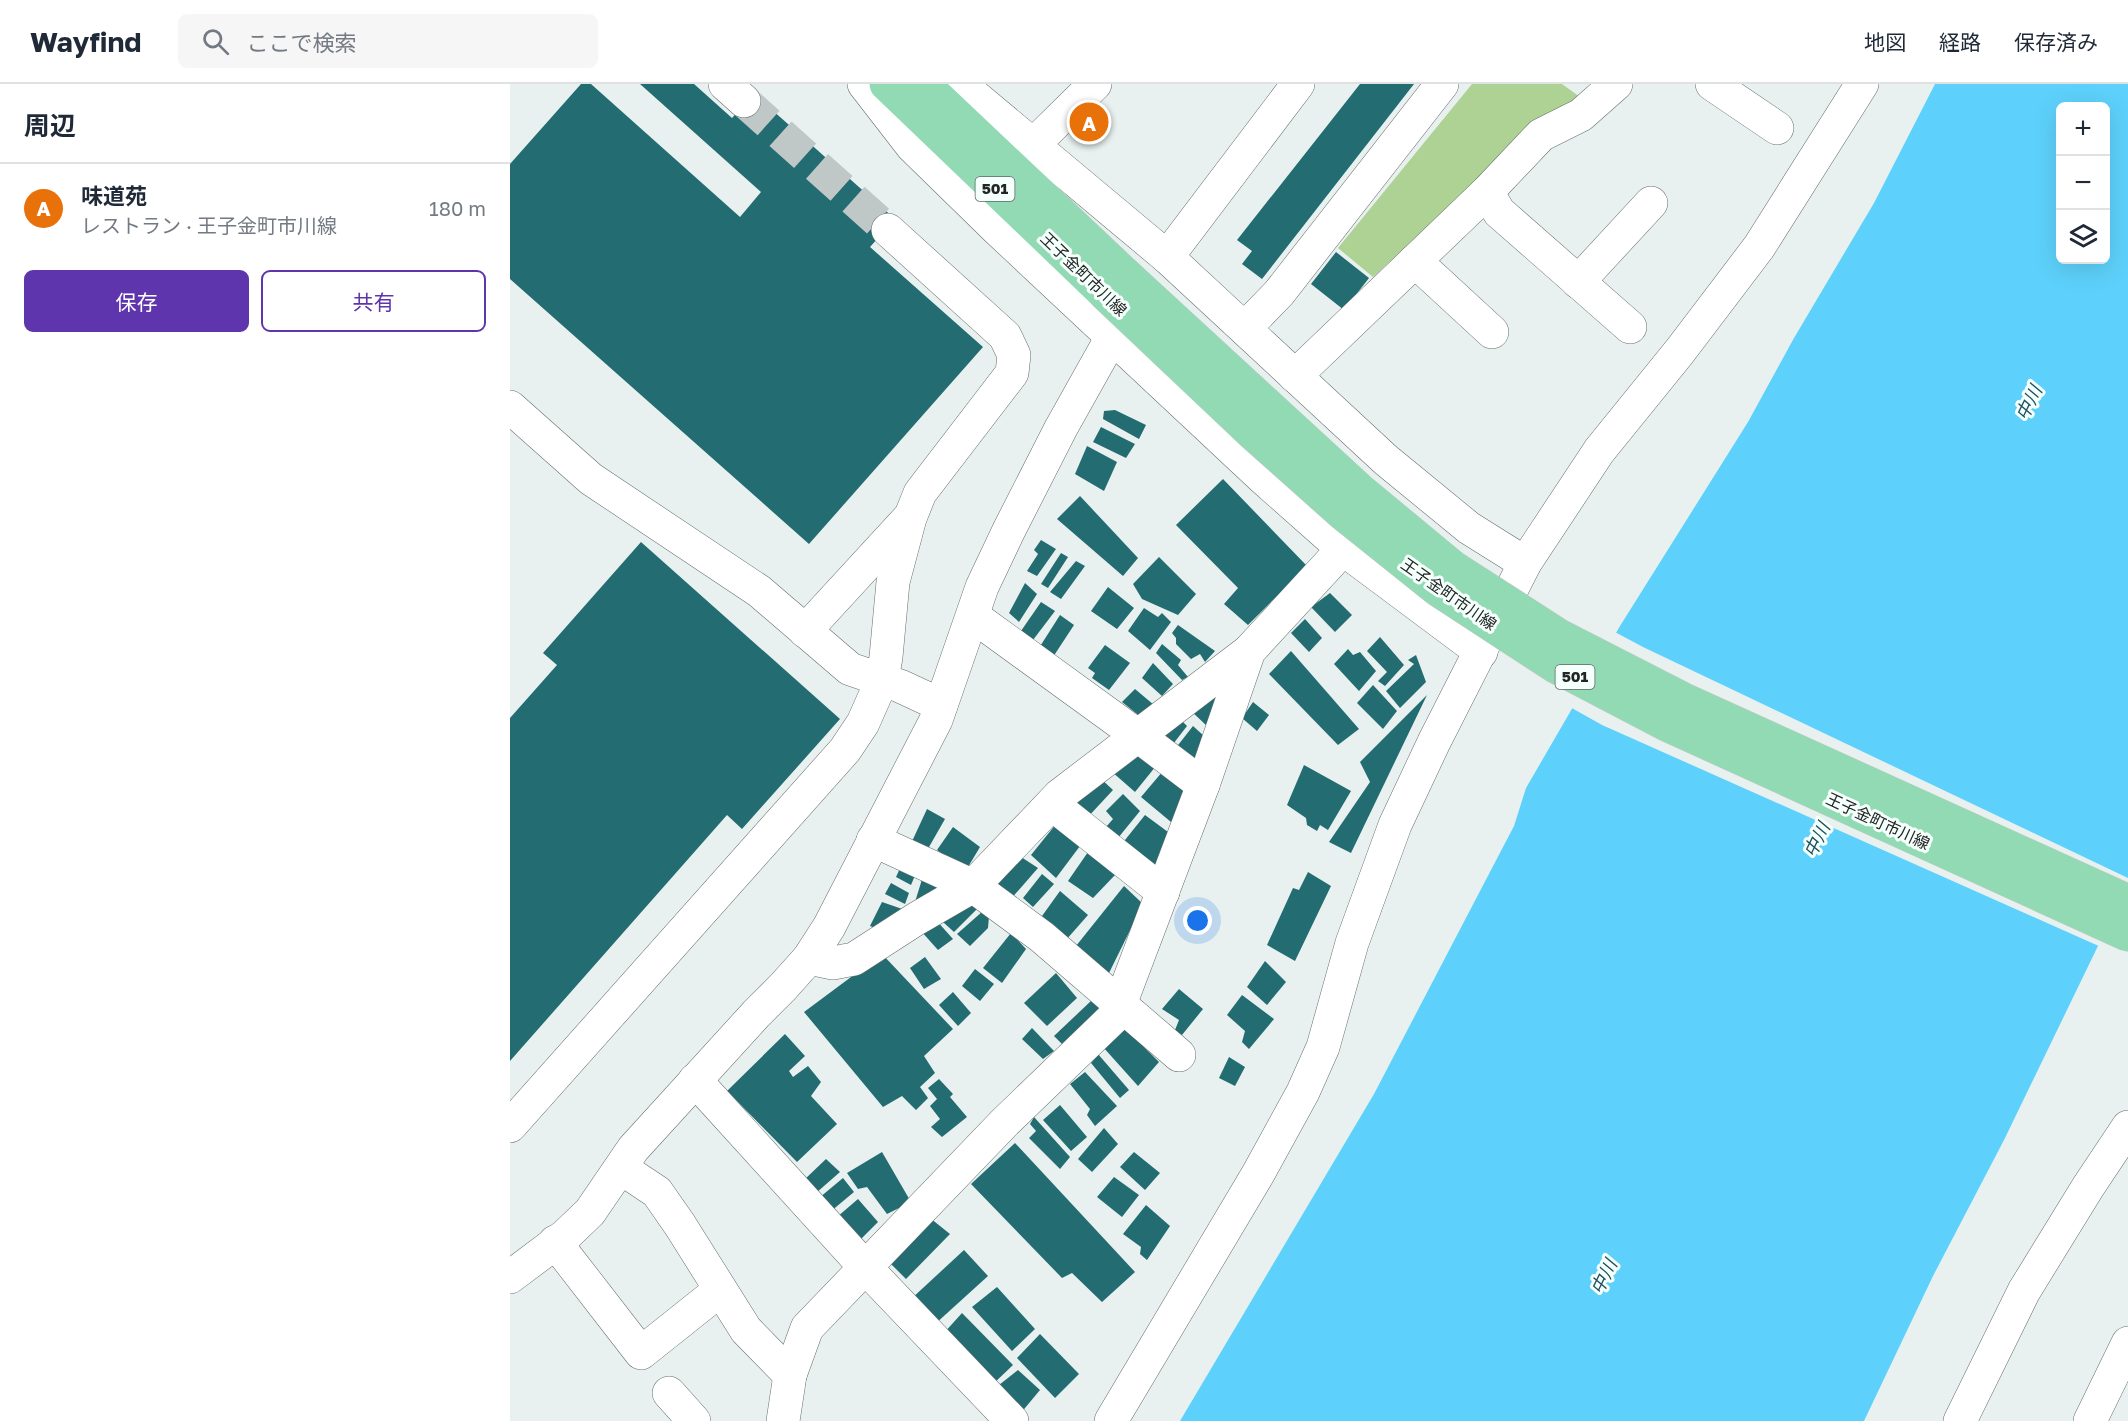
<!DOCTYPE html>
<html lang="ja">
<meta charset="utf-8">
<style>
body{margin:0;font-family:"Golos Text","Noto Sans JP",sans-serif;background:#f6f6f7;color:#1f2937}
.controls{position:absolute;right:18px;top:18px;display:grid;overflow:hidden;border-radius:9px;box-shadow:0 6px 24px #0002}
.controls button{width:54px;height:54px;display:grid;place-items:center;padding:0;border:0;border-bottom:2px solid #e0e1e3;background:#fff;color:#1f2937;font:30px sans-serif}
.you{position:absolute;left:688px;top:837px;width:21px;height:21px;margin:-15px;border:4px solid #fff;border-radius:50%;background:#1a73e8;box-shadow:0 0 0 9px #1a73e833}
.badge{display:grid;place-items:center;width:39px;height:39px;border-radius:50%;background:#5f35ad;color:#fff;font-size:20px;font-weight:700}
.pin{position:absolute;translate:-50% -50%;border:3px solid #fff;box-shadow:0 2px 6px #0006}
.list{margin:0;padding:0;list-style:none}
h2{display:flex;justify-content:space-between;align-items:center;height:78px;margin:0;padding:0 24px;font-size:26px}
h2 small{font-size:20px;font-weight:400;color:#747a83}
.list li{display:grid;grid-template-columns:39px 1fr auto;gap:18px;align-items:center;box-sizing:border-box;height:90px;padding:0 24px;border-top:2px solid #e0e1e3}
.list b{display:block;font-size:22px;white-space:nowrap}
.list p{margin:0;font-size:20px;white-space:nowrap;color:#747a83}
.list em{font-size:20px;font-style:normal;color:#747a83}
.actions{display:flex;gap:12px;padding:18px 24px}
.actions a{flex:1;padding:14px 0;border:2px solid #5f35ad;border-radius:9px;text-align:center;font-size:21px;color:#5f35ad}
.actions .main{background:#5f35ad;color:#fff}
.icon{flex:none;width:33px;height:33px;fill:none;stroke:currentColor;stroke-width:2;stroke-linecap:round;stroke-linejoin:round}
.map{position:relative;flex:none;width:1618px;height:1337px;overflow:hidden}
header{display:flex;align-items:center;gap:36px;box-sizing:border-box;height:84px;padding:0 30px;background:#fff;border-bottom:2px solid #e0e1e3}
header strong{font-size:28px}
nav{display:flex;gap:33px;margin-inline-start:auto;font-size:21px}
.search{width:420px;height:54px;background:#f6f6f7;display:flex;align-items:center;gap:15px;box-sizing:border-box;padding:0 21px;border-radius:9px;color:#747a83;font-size:22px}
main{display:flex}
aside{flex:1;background:#fff}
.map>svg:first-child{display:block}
.green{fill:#add294}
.water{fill:#5dd1fb;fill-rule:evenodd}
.pier{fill:#e8f1ef}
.building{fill:#226c72}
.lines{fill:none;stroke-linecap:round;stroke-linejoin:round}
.minor-tunnel{stroke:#c0c8c7;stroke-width:33;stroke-dasharray:33 16;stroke-linecap:butt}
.minor-casing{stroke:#666f6d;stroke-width:34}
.major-casing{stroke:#cacbcb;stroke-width:34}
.minor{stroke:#fff;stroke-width:33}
.major{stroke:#91dab3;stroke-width:33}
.major-bridge-casing{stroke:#cacbcb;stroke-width:34;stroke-linecap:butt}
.major-bridge{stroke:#91dab3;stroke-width:33}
.labels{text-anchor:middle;stroke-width:6;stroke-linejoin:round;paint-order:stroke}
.shield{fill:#f5fffc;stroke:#616666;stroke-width:1.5}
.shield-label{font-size:15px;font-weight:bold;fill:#222525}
.street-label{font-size:16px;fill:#222525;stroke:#f5fffc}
.water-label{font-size:18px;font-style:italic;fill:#1e4e60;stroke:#f5fffc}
</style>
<header>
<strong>Wayfind</strong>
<div class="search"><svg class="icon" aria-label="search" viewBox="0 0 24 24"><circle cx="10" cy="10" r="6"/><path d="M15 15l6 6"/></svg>ここで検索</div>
<nav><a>地図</a><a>経路</a><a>保存済み</a></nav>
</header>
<main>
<aside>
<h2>周辺<small></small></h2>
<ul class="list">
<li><span class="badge" style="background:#e8710a">A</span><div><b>味道苑</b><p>レストラン · 王子金町市川線</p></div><em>180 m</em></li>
</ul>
<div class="actions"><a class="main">保存</a><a>共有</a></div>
</aside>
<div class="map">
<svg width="1618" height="1337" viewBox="0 0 1618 1337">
<rect width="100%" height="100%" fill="#e8f1ef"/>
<polygon class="green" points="962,0 1052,0 1070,13 1023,44 863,193 828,164"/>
<path class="water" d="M1425 0H1618V800L1494 1056 1423 1192 1354 1337H670L864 1010 1004 742 1016 704 1110 542 1238 338 1284 254 1364 119ZM1550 22H1596V176H1550Z"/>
<polygon class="pier" points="1103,547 1133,563 1618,794 1618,807 1591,863 1092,641 1060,623"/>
<g class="building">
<polygon points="71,0 81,0 230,133 251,108 130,0 184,0 222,34 244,10 385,135 360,163 473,263 299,460 0,195 0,80"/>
<polygon points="850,0 904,0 752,195 732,180 742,167 727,156"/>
<polygon points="826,168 859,194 834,226 801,200"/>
<polygon points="605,326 636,341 629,355 593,335 594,327"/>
<polygon points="591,343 625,360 616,374 583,358"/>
<polygon points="577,362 607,378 594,407 565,390"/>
<polygon points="713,395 797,482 738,541 714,520 728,504 666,441"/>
<polygon points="570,412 628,474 613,492 547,435"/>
<polygon points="531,456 546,465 527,492 517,487 528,470 524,466"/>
<polygon points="131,458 330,635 232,745 217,731 0,977 0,634 47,581 33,569"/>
<polygon points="551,469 558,473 538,504 531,500"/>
<polygon points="649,473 686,510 668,531 632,515 623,500"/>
<polygon points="566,477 575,482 551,515 540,508"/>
<polygon points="515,499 527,510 509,538 499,529"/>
<polygon points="598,503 624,524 607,545 581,527"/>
<polygon points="820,509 842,531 825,548 801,523"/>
<polygon points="531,518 545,527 523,556 511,547"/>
<polygon points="634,524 648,533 652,529 661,538 640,566 618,547"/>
<polygon points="550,531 564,541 543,573 529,564"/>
<polygon points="795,535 812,554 799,568 781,549"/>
<polygon points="668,541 705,567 695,578 690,570 681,575 666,560 666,554 662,549"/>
<polygon points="870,553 894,581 875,602 868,597 877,588 857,567"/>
<polygon points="652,560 671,576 668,581 678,593 672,596 646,569"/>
<polygon points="595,561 620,579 599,606 582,594 585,589 578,584"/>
<polygon points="838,565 843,571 850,568 866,587 849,607 824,580"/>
<polygon points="781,567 849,645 828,661 759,590"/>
<polygon points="906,571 916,598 890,624 876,607 904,580 898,576"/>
<polygon points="643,579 663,600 652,612 632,594"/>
<polygon points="717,596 698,643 679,625"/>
<polygon points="863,601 887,627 873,645 847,619"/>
<polygon points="625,605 644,621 632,634 612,618"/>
<polygon points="917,611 841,769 819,758 860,698 850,678"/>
<polygon points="743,618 759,631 747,647 732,634"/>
<polygon points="668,633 677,642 660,664 646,651"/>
<polygon points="683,642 694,652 693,669 681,681 665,665"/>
<polygon points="628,669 646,682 625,708 601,687"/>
<polygon points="794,681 841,707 818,746 810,741 807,747 797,741 796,734 777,721"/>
<polygon points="653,687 676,706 669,718 671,723 661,738 631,713"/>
<polygon points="589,693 603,706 577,734 564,720"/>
<polygon points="613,710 630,727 608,754 596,743 603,735 596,727"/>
<polygon points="417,725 435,735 415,770 398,766"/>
<polygon points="635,731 658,748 644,786 611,761"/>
<polygon points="546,740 570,762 546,794 521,771"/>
<polygon points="443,743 470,763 455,788 427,766"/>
<polygon points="578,768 605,791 583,814 558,797"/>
<polygon points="508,771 528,784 500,816 484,802"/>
<polygon points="392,780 406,789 401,801 386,793"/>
<polygon points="798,788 821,802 785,877 757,861 783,804 789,806"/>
<polygon points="532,790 544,800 523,823 513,814"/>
<polygon points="413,792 433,798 427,812 405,818"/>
<polygon points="381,799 399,809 395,820 375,810"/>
<polygon points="614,802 633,820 599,889 566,862"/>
<polygon points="550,807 578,831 556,856 532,832"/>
<polygon points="456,815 467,825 444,848 433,838"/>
<polygon points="372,818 398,827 368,845 360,842"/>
<polygon points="473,827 479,832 478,844 460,862 447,850"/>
<polygon points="426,836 443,855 428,866 411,847"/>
<polygon points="501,849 516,865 492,899 473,884"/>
<polygon points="372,870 443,945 414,972 425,989 410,1003 418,1014 406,1026 392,1012 373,1023 294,928"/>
<polygon points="415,873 431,895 414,905 400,884"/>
<polygon points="755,877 776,898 757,921 737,903"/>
<polygon points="465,885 484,900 470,917 452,902"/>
<polygon points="546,889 567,914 537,942 514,919"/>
<polygon points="669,905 693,925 672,951 665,946 669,936 652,925"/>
<polygon points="443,908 461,929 448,942 429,921"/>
<polygon points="732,911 764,935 739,965 732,958 735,947 717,931"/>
<polygon points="582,916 593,927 555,963 544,952"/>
<polygon points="614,943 649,978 628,1002 593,963"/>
<polygon points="522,944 544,967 533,975 512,955"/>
<polygon points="275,950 295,972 279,987 283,993 298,982 311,998 301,1012 327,1040 287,1078 217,1007"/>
<polygon points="588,970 619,1006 610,1014 581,979"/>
<polygon points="719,973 735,983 725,1002 709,994"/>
<polygon points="575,988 607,1022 585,1042 577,1031 580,1025 560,1000"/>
<polygon points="429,995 443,1010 440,1013 457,1033 432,1053 421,1043 430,1035 420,1022 427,1015 418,1004"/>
<polygon points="550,1021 577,1053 561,1067 533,1036"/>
<polygon points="524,1033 560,1073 550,1085 519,1054 526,1047 520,1040"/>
<polygon points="594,1044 608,1060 582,1088 568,1075"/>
<polygon points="505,1059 625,1188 592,1218 562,1189 552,1194 461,1100"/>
<polygon points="372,1068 401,1118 377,1130 357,1103 348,1105 337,1089"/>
<polygon points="624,1068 650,1089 635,1106 610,1083"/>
<polygon points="316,1075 330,1088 306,1109 293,1097"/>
<polygon points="604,1093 629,1111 612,1133 587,1113"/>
<polygon points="333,1094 344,1108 320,1128 309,1114"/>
<polygon points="348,1115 368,1138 348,1158 327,1133"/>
<polygon points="636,1121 660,1142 637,1176 630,1170 631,1163 613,1150"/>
<polygon points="420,1134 440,1150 396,1195 379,1178"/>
<polygon points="454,1166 478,1192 424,1241 400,1216"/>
<polygon points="487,1203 525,1245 502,1267 462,1223"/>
<polygon points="452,1229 503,1281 481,1302 433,1250"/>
<polygon points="530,1250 569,1290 545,1314 507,1274"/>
<polygon points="508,1286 530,1306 510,1330 489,1301"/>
</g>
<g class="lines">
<polyline class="minor-tunnel" points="234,17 378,146"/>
<g class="minor-casing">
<g id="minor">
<polyline points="215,0 234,17"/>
<polyline points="354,0 402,62 488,146 754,395 833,465 971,568"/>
<polyline points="450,0 657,173 876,376 959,444 1015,479"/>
<polyline points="1202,0 1267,44"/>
<polyline points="523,61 585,0"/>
<polyline points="977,108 989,128 1120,243"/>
<polyline points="657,173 788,0"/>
<polyline points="905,177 982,248"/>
<polyline points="1068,198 1141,119"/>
<polyline points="735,244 769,209 932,0"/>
<polyline points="785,292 977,108 1031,51 1071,31 1106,0"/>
<polyline points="0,323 81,395 249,507 340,585 390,602 431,621"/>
<polyline points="463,532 627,651 693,701"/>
<polyline points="295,547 398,435"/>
<polyline points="542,720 653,808"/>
<polyline points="363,756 463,802 532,853 669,971"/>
<polyline points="299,874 323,879 344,875 406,835 463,802 550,711 739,567"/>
<polyline points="185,996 355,1183 502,1337"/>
<polyline points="0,1042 335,666 353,639 372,596 376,573 383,498 400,434 410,409 502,289 504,271 495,252 378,146"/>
<polyline points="111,1084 147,1108 170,1141 236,1246 280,1291"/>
<polyline points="45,1158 131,1269 210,1206"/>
<polyline points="0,1193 56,1151 80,1128 123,1065 246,930 273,903 299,874 319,843 426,636 472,503 499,446 551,344 602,253"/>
<polyline points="159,1309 184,1337"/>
<polyline points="273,1337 280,1291 297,1244 494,1039 606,931 693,701 739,567 833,465"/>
<polyline points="601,1337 748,1090 793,1008 813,963 842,859 885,741 924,658 1015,479 1089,367 1170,267 1249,163 1352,0"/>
<polyline points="1450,1337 1514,1207 1578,1103 1618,1043"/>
<polyline points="1580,1337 1618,1259"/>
</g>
</g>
<g class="major-casing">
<g id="major">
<polyline points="376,0 594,209"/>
<polyline points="414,0 614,189"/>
</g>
</g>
<use href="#minor" class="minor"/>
<use href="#major" class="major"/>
<g class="major-bridge-casing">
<g id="major-bridge">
<polyline points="614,189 850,406 943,483 1050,552 1173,615 1618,817"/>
<polyline points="594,209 742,349 833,430 928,506 1046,583 1155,640 1618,851"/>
</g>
</g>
<use href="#major-bridge" class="major-bridge"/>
</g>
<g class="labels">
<g class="shield">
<rect x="465.5" y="93" width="39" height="24" rx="4.5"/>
<rect x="1045.5" y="581" width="39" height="24" rx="4.5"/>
</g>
<g class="shield-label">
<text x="485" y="110">501</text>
<text x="1065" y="598">501</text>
</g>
<g class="street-label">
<text transform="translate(574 190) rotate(44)" y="6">王子金町市川線</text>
<text transform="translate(939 510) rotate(35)" y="6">王子金町市川線</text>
<text transform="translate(1368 737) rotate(25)" y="6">王子金町市川線</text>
</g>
<g class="water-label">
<text transform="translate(1519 319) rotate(-64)" y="6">中川</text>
<text transform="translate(1307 756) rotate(-64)" y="6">中川</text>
<text transform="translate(1094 1193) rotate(-64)" y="6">中川</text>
</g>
</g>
</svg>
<div class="controls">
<button>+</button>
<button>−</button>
<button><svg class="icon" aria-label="layers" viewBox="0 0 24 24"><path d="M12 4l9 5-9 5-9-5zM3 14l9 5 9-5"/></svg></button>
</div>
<div class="you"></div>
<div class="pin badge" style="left:579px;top:38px;background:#e8710a">A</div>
</div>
</main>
